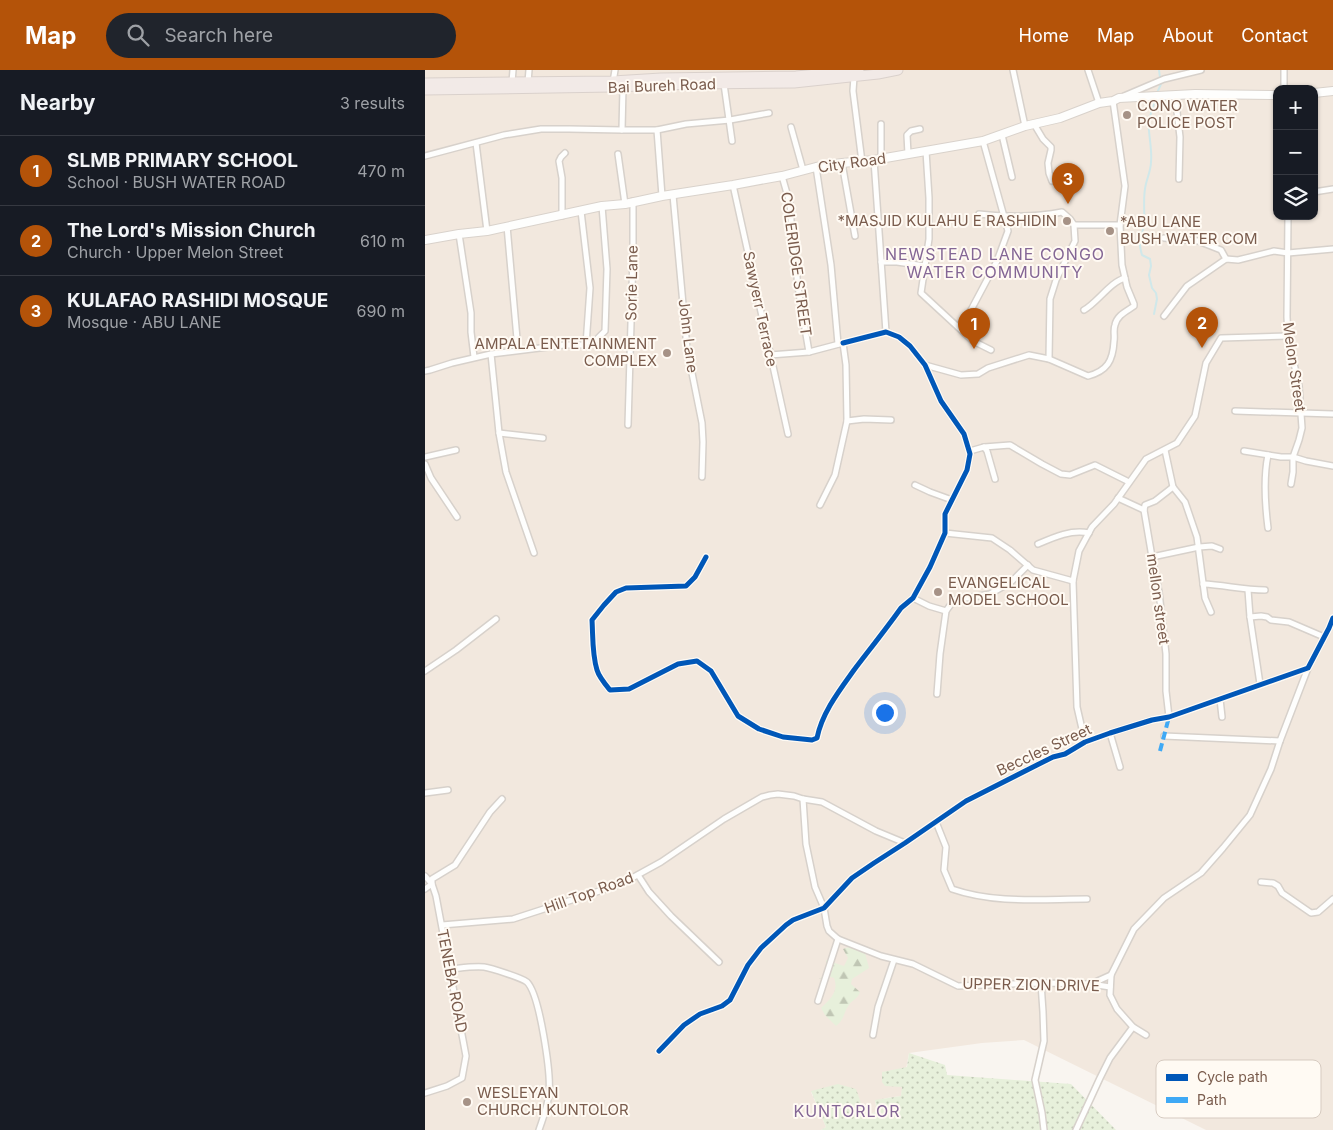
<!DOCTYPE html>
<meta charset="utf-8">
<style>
body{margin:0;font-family:Inter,sans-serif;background:#20242c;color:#f1f3f6}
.controls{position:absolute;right:15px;top:15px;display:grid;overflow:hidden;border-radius:10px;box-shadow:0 1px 4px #0004}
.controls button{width:45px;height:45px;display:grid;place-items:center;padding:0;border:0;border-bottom:1px solid #363941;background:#171b24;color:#f1f3f6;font:25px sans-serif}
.you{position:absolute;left:459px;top:642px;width:18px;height:18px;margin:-12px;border:4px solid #fff;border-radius:50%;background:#1a73e8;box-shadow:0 0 0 8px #1a73e833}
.badge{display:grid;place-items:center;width:32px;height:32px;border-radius:50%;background:#b45309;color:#fff;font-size:16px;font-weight:700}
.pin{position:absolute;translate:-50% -41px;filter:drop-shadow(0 1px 2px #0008)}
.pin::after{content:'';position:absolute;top:26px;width:18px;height:15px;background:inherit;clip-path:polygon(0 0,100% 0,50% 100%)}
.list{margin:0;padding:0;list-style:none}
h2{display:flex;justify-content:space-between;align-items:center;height:65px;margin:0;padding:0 20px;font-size:21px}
h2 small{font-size:16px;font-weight:400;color:#9ea1a6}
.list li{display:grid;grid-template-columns:32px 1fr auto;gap:15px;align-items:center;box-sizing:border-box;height:70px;padding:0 20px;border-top:1px solid #363941}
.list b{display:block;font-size:19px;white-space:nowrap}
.list p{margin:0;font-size:16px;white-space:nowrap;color:#9ea1a6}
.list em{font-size:16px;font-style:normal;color:#9ea1a6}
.icon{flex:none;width:28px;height:28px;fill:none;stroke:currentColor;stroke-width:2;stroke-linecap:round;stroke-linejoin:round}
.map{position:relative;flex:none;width:908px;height:1060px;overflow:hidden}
header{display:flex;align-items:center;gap:30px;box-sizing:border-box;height:70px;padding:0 25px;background:#b45309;color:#fff}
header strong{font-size:24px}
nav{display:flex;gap:28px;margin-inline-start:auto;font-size:18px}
.search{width:350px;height:45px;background:#20242c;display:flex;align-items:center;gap:12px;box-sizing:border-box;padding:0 18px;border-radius:28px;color:#9ea1a6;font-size:19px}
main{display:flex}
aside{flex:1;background:#171b24}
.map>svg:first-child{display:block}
.residential{fill:#f2e8de;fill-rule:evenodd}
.grass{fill:url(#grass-dots)}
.forest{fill:url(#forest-firs)}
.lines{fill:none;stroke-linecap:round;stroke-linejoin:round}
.stream{stroke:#d0e8ea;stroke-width:2}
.street-casing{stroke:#d7d1cb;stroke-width:8}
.secondary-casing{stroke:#d9d2cb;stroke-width:10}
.highway-casing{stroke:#dad1cc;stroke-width:11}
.street{stroke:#fefefd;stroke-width:5}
.secondary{stroke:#fefefd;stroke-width:8}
.highway{stroke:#f2eae7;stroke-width:9}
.quiet{stroke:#3fa9f5;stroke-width:4;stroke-dasharray:8 4;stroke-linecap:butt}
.cycleway-casing{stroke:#fffaf3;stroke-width:8}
.cycleway{stroke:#0057b8;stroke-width:5}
.poi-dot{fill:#a69286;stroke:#fffaf3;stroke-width:2}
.labels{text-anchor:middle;stroke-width:4;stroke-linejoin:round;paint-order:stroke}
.street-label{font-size:15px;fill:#7a5c4d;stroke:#fffaf3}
.poi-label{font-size:15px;fill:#7a5c4d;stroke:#fffaf3;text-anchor:start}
.neighbourhood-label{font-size:16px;letter-spacing:1px;fill:#846695;stroke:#fffaf3}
.key{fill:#fffaf3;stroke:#d7cbc1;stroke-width:1}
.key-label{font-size:14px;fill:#7a5c4d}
</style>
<header>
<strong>Map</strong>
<div class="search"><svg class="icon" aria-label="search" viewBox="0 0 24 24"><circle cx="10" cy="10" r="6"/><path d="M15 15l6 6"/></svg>Search here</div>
<nav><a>Home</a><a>Map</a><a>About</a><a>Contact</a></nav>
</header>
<main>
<aside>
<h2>Nearby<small>3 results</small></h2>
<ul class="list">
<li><span class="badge">1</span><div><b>SLMB PRIMARY SCHOOL</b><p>School · BUSH WATER ROAD</p></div><em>470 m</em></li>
<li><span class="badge">2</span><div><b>The Lord's Mission Church</b><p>Church · Upper Melon Street</p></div><em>610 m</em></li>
<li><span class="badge">3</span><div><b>KULAFAO RASHIDI MOSQUE</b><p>Mosque · ABU LANE</p></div><em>690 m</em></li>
</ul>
</aside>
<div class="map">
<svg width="908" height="1060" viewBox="0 0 908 1060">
<defs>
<pattern id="grass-dots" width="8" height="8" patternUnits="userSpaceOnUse" patternTransform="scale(1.25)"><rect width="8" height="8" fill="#e7f0db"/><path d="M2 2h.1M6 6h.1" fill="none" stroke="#c0c6b4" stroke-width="1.8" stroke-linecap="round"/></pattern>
<pattern id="forest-firs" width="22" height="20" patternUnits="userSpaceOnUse" patternTransform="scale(1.25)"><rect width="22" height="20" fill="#e7f0db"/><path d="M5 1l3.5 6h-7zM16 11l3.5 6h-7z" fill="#c0c6b4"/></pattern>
</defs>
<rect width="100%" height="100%" fill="#f9f5f0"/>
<path class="residential" d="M0 0H908V1060H781L599 970 557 973 484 983 476 1026 462 1028 450 1031 452 1041 440 1047 386 1022 401 1057 396 1060H0ZM852 19H889V146H852Z"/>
<polygon class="grass" points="484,983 520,995 522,1005 646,1014 691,1060 396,1060 401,1057 386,1021 413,1014 431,1019 441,1047 452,1041 450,1030 476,1026 477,1017 460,1016 457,1012 457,1002 482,997"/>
<path class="forest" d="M424 877 440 883 444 898 427 909 426 914 435 922C433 929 427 930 424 935 418 943 420 949 411 956L400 945 396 938C406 929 414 921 409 908L403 906 394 909 399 905 401 898V890L419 896 423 888 418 879Z"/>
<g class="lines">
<g class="stream">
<polyline points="734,0 735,8"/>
<polyline points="732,23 736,14"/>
<path d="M729 244 732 229 731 223 727 218 724 205 726 196 725 189 717 185C712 167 717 170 719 154 720 143 718 131 720 119 721 110 726 101 726 92 727 82 725 72 724 61 723 50 726 41 730 31"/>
</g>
<g class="street-casing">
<g id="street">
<polyline points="588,0 600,56"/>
<polyline points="663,0 674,33"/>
<polyline points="859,0 859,19"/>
<polyline points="429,7 428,21 437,92"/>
<polyline points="87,12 88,0"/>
<polyline points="103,12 104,0"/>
<polyline points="188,12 190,0"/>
<polyline points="299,14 307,71"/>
<polyline points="750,25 755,67 754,109"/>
<polyline points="699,26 739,9 776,0"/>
<polyline points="456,54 456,89"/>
<polyline points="609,54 618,69 626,77 626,80 623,93 624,103 627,111"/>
<polyline points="366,57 378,100"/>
<polyline points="197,60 198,17"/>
<polyline points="232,60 237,126"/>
<polyline points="577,65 587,107"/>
<polyline points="51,73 62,161"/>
<polyline points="501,81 504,128 504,169 496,223 548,271 566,280"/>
<polyline points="193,84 200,134"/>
<polyline points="483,84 482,65 486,61 495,59"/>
<polyline points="0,86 79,65 116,59 144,59 197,60 232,60 261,54 305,50 344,43"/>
<polyline points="449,90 461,262"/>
<polyline points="417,93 430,166"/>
<polyline points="391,97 406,195 413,274"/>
<polyline points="357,106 365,134 367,167 374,223 384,282"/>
<polyline points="308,115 363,364"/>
<polyline points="889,122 908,119"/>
<polyline points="248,125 262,278 277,353 278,372 277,407"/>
<polyline points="156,141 165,218 161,275"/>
<path d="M554 144C582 147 609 148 637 142L645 149 649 155 650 171 631 210 625 229 624 289"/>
<polyline points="137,146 137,108 134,91 136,87 140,83"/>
<polyline points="863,146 862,247 863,266 874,316 877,358 874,370 868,387 868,402 866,414"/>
<polyline points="649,155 695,155"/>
<polyline points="82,156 93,280"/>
<polyline points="34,164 46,243 46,262 49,287"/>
<polyline points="739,168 773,171 796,180 801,189"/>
<polyline points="456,192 472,192 500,196"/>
<path d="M659 240C673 232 685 212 700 208"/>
<polyline points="739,246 762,216 801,189 813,190 849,181 863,183 908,179"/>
<polyline points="533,257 546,240 572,191 583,161 558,71"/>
<polyline points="66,284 74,363 81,402 109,483"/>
<polyline points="345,285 384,282 418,273 421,295 422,351 410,405 395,435"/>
<path d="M500 295 536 305 553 304 563 298 604 285 624 289 663 306C682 301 688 291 689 271 690 266 688 260 690 255 692 245 702 241 709 236V234L702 217 697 195 695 155 700 116 688 31"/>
<polyline points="0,301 5,300 27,293 66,284 139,275 161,275 171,270 180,261 182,199 177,136"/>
<polyline points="810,341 908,344"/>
<polyline points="422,351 439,349 466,350"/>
<polyline points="203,355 208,185 208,131"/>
<polyline points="74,363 118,368"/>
<polyline points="559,377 585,375 617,394 636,404 645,405 670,395 704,412"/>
<polyline points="740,380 748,417 760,432 772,467 780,528 786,542"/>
<polyline points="545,381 559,377 562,381 570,409"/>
<polyline points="819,381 856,387 868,387 881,391 908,396"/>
<polyline points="0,387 31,380"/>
<polyline points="0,394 6,408 32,447"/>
<polyline points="490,415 505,422 527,430"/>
<polyline points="693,428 719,440 727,487 734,522 741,584 741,621 744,647"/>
<polyline points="719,440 720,435 730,431 748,417"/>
<path d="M843 458C840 434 838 409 843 385"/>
<polyline points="520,463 567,468 585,480 608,500 648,511"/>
<path d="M613 474C629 467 647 459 664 463"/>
<path d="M281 487 270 507 261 516 201 518 191 522 179 535 167 550C168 566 167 584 172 600 174 607 180 614 185 620L204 619 253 594 272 591 286 601 313 646 334 659 358 667 387 670 392 668C397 643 414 621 429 600 445 579 461 559 476 538L488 528 505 497 520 463V444L542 400 545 384 539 364 516 331 500 295 485 276 474 267 461 262 418 273"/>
<polyline points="727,487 774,477 787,476 795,479"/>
<path d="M778 514C800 515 818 520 840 520"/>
<polyline points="823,520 825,547 835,614"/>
<polyline points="488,528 504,536 521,541"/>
<polyline points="825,547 836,546 842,547 846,550 864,552 899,567"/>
<polyline points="0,601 31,580 71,549"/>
<polyline points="512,624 515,584 521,541 529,530 565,524 586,512 603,495"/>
<polyline points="795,629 797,647"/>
<polyline points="685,663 695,697"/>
<polyline points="739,666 855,671"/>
<polyline points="660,672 652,637 648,511 654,481 667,457 689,434 721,389 752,373 770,346 781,293 796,268 863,266"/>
<polyline points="0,723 23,720"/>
<polyline points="378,729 381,774 390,817 399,838 402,856 404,861 413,869 456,886 488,894 533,916 616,913 666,914 685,917"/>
<path d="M511 752 521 777 519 800 527 819C570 834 617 829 662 829"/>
<polyline points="213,805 224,822 246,846 294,892"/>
<polyline points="0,806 7,814 11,826 41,986 37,1008 22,1016 0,1023"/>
<polyline points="836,812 848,813 853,816 857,823 886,843 893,842 908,829"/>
<polyline points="0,819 7,814 7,809 30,795 65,742 77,729"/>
<polyline points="17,855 88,849 196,814 236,792 299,749 337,727 345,725 353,724 369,726 378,729 397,732 451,761 480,773"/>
<path d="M25 899C36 898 48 896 59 897 66 898 97 908 102 912 115 925 126 1004 124 1023 123 1036 118 1048 114 1060"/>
<polyline points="616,913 618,942 619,971 610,1010 617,1043 619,1060"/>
<polyline points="666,914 686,905"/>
<polyline points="393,931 413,869"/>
<polyline points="448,965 453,937 469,890"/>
<polyline points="721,965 708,957 692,939 685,925 686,905 709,859 739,828 776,803 798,778 825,745 846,699 855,671 883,598"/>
<polyline points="234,981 259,955 275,944 297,936 305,930 323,895 336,878 361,855 368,850 399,838 427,808 449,793 480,773 541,731 612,695 628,687 640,684 660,672 685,663 727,650 744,647 883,598 904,558 908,548"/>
<polyline points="651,1060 675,1008 685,988 708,957"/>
</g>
</g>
<g class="secondary-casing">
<g id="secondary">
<polyline points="889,23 908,21"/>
<polyline points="0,170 34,164 62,161 177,136 200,134 237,126 308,115 357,106 391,97 417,93 449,90 558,71 600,56 635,48 674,33 688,31 694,28 770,24 852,25"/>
</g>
</g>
<g class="highway-casing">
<g id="highway">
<polyline points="0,13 188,11 236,8 371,6 434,0"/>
<polyline points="0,20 187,17 272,14 369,13 453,4 473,0"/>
</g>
</g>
<use href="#street" class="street"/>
<use href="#secondary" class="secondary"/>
<use href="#highway" class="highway"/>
<polyline class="quiet" points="735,681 744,647"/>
<g class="cycleway-casing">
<g id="cycleway">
<path d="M281 487 270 507 261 516 201 518 191 522 179 535 167 550C168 566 167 584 172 600 174 607 180 614 185 620L204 619 253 594 272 591 286 601 313 646 334 659 358 667 387 670 392 668C397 643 414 621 429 600 445 579 461 559 476 538L488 528 505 497 520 463V444L542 400 545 384 539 364 516 331 500 295 485 276 474 267 461 262 418 273"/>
<polyline points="234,981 259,955 275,944 297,936 305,930 323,895 336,878 361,855 368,850 399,838 427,808 449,793 480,773 541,731 612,695 628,687 640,684 660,672 685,663 727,650 744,647 883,598 904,558 908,548"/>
</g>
</g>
<use href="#cycleway" class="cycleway"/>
</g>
<g class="poi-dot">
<circle cx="702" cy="45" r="5"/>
<circle cx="642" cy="151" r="5"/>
<circle cx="685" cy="161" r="5"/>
<circle cx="242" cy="283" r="5"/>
<circle cx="513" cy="522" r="5"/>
<circle cx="42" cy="1032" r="5"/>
</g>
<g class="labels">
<g class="street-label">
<text transform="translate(237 16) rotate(-2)" y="5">Bai Bureh Road</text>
<text transform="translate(427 93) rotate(-8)" y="5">City Road</text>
<text transform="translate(371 194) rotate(82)" y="5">COLERIDGE STREET</text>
<text transform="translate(207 213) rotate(-89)" y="5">Sorie Lane</text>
<text transform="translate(335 239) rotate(78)" y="5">Sawyerr Terrace</text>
<text transform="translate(263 266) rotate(83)" y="5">John Lane</text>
<text transform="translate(869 297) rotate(82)" y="5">Melon Street</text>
<text transform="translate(733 529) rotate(82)" y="5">mellon street</text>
<text transform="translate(619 680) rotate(-25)" y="5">Beccles Street</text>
<text transform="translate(164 823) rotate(-20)" y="5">Hill Top Road</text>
<text transform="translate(27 911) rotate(79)" y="5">TENEBA ROAD</text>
<text transform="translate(606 915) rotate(1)" y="5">UPPER ZION DRIVE</text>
</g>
<g class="poi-label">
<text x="712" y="41">CONO WATER<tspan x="712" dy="17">POLICE POST</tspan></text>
<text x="632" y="156" text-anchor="end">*MASJID KULAHU E RASHIDIN</text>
<text x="695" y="157">*ABU LANE<tspan x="695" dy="17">BUSH WATER COM</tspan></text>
<text x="232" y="279" text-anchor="end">AMPALA ENTETAINMENT<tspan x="232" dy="17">COMPLEX</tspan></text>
<text x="523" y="518">EVANGELICAL<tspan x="523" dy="17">MODEL SCHOOL</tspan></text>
<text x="52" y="1028">WESLEYAN<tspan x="52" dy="17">CHURCH KUNTOLOR</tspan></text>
</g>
<g class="neighbourhood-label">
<text x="570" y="190">NEWSTEAD LANE CONGO<tspan x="570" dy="18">WATER COMMUNITY</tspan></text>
<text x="422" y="1047">KUNTORLOR</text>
</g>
</g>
<rect x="731" y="990" width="165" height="58" rx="8" class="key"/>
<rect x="741" y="1004" width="22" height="7" fill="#0057b8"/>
<rect x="741" y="1027" width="22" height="6" fill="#3fa9f5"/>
<g class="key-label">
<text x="772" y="1012">Cycle path</text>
<text x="772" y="1035">Path</text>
</g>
</svg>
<div class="controls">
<button>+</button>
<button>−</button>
<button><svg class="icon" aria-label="layers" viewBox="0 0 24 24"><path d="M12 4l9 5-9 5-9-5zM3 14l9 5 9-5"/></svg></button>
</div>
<div class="you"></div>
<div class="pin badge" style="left:549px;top:279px">1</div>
<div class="pin badge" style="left:777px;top:278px">2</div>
<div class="pin badge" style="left:643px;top:134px">3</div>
</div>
</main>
